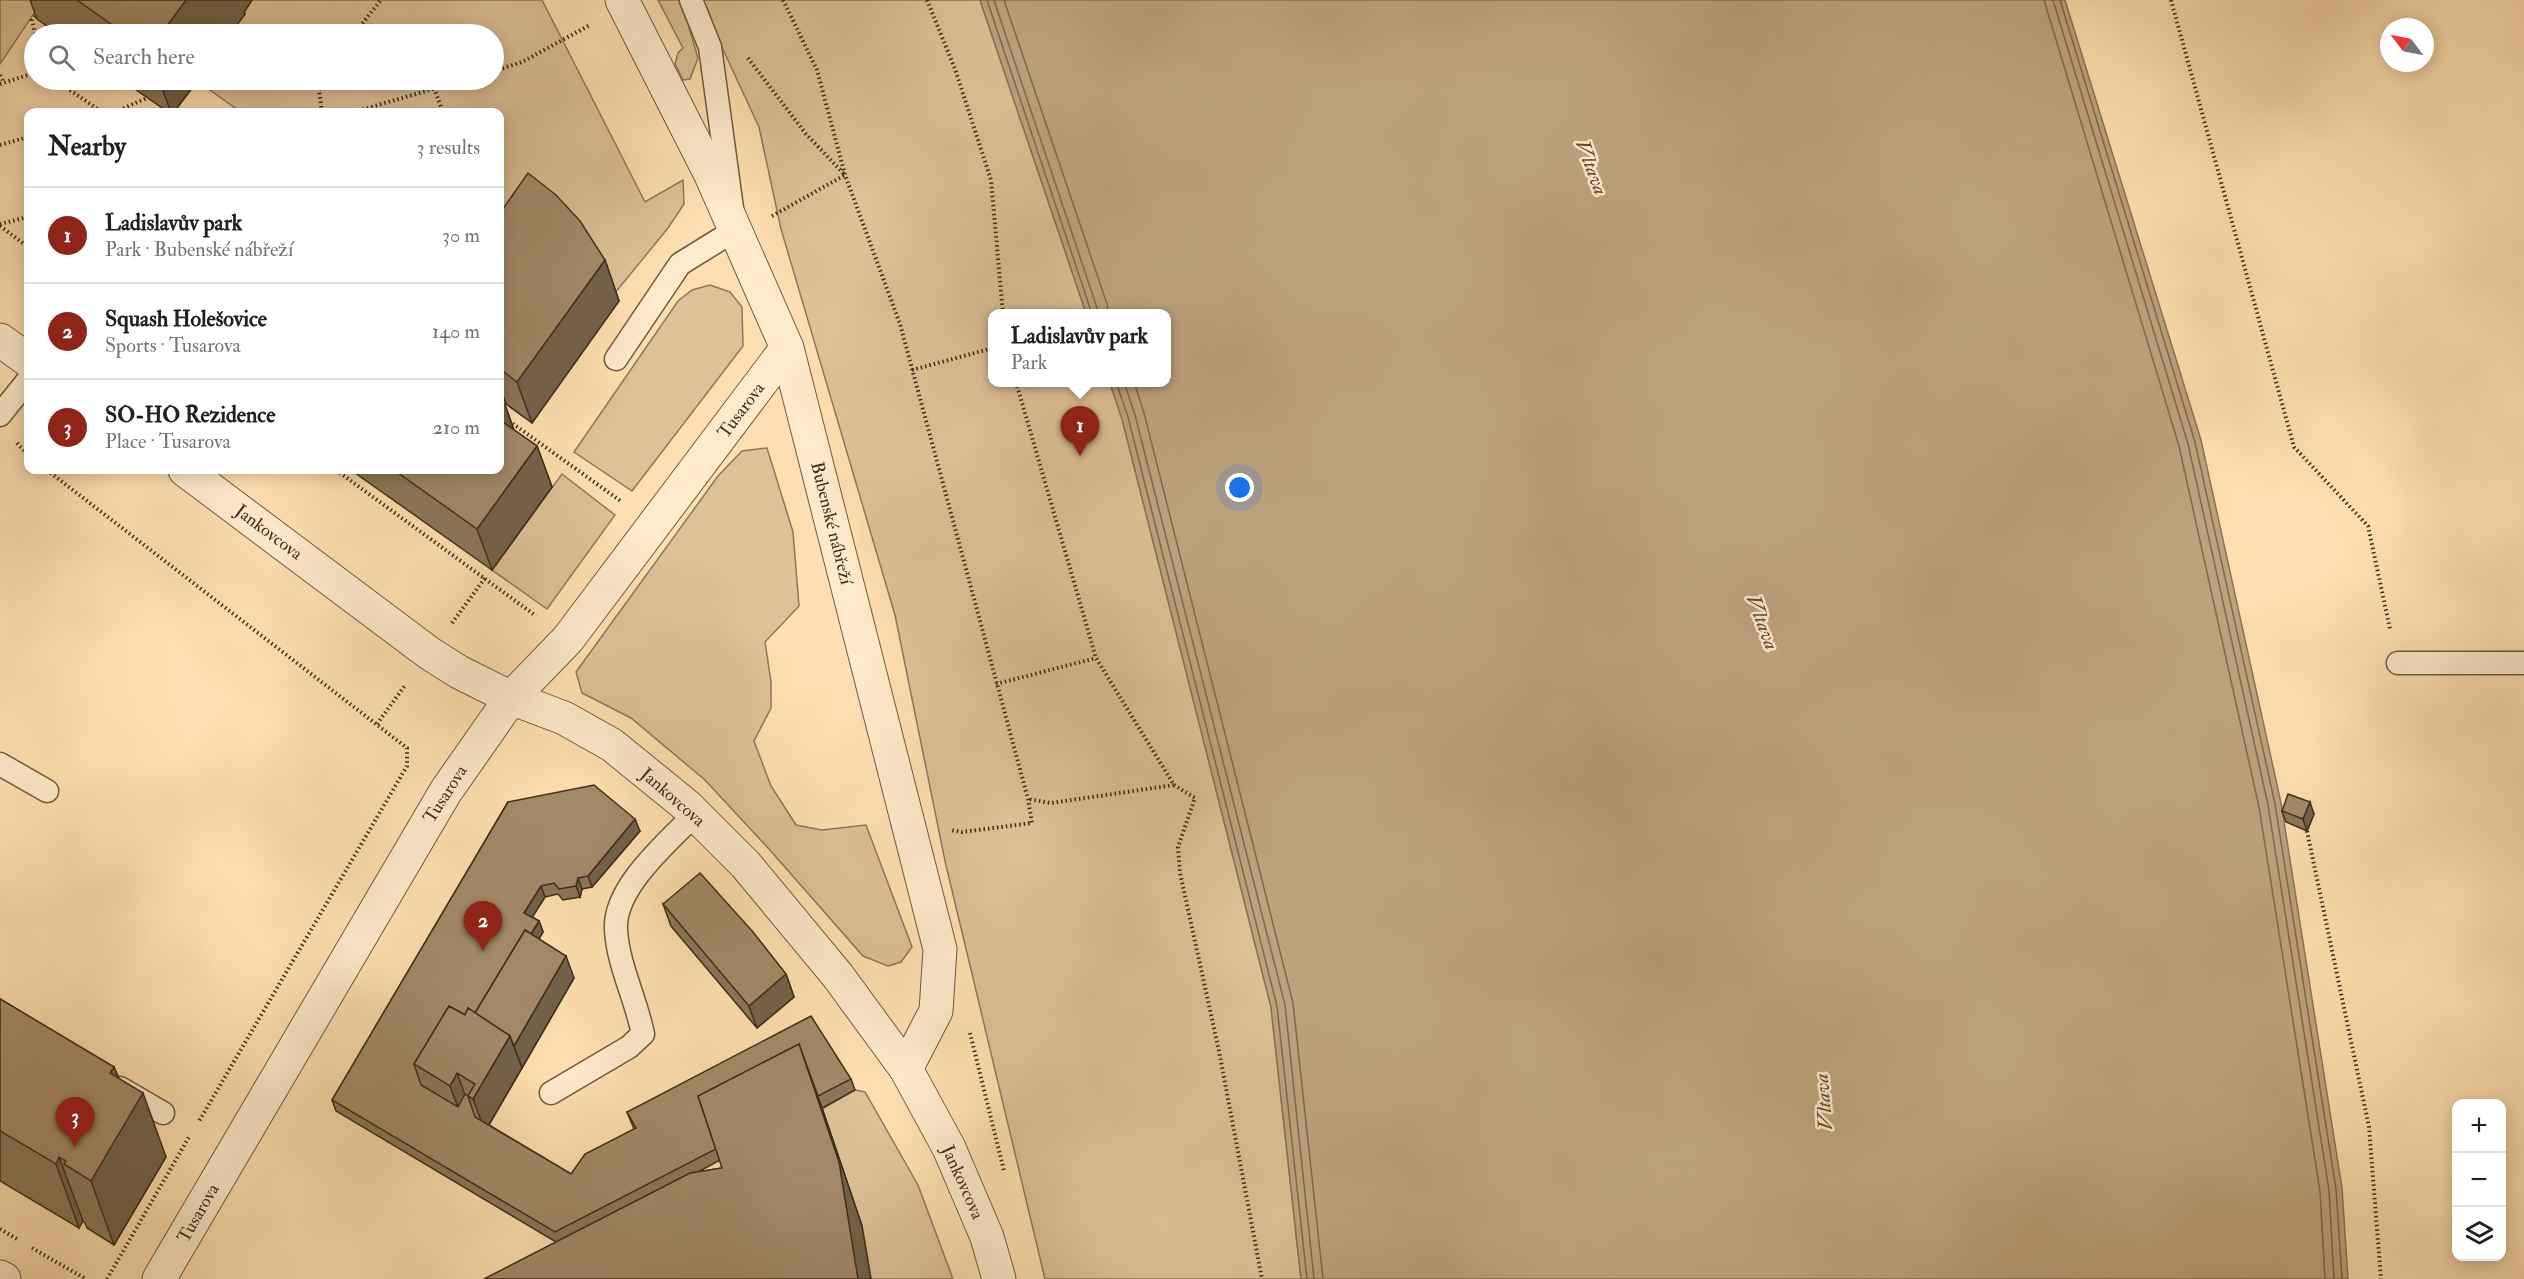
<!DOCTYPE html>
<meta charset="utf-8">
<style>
body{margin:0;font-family:"IM FELL Double Pica",serif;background:#f2f2f2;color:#202124}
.controls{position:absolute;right:18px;bottom:18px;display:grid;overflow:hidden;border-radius:12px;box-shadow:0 3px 15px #0003}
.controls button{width:54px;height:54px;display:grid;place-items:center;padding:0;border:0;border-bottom:2px solid #e0e0e0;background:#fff;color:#202124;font:30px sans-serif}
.compass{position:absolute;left:2380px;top:18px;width:54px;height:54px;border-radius:50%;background:#fff;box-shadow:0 3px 15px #0003;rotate:302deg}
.you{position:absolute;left:1240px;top:488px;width:21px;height:21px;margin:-15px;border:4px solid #fff;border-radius:50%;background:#1a73e8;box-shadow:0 0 0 9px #1a73e833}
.badge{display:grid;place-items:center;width:39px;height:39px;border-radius:50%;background:#8f2418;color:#fff;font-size:20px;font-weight:700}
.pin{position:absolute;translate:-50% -50px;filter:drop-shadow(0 2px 3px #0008)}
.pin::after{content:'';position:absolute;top:32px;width:21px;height:18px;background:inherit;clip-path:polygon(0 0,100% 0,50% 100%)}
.popup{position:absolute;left:988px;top:309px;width:183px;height:78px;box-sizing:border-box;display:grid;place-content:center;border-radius:12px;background:#fff;filter:drop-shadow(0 2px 4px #0005);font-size:20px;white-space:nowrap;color:#757577}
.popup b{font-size:22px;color:#202124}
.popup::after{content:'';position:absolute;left:50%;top:100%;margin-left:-12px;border:12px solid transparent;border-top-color:#fff}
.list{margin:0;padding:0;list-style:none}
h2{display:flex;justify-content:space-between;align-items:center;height:78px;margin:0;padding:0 24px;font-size:26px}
h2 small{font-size:20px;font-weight:400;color:#757577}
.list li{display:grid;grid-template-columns:39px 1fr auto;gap:18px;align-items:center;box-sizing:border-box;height:96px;padding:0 24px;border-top:2px solid #e0e0e0}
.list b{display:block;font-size:22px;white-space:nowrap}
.list p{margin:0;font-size:20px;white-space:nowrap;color:#757577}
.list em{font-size:20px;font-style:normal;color:#757577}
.icon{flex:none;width:33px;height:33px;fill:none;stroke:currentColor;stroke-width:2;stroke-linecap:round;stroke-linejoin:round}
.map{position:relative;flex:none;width:2524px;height:1279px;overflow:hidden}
.search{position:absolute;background:#fff;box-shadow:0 3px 15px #0003;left:24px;top:24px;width:480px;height:66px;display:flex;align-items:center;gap:15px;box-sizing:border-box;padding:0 21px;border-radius:33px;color:#757577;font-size:22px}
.panel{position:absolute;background:#fff;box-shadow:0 3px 15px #0003;left:24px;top:108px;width:480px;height:366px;border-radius:12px}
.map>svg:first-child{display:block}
.green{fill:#dec198;stroke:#8e775a;stroke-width:1.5}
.water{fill:#bea27e;stroke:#8b7356;stroke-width:1.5}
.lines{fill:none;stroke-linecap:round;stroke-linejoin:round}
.shore{stroke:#7e684c;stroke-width:1.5}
.service-casing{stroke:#6f5a40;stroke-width:25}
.minor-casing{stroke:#6f5a40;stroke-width:35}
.tertiary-casing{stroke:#6f5a40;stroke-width:35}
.path{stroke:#3f2d1b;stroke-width:4;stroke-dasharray:1.5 3;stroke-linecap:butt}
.service{stroke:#ffeacc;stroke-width:22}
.minor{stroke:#ffeacc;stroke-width:33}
.tertiary{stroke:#ffeacc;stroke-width:33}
.wall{fill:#8c775a;stroke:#3f2d1b;stroke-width:1.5;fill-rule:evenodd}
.shaded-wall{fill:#72614a;stroke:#3f2d1b;stroke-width:1.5}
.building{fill:#a38a69;stroke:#3f2d1b;stroke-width:1.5}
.labels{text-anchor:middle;stroke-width:5;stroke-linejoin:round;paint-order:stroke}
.street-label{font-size:18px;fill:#3f2d1b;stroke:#ffeacc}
.water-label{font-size:20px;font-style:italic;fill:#5f4a34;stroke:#ffeacc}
</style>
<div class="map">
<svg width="2524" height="1279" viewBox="0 0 2524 1279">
<rect width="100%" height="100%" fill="#ffdfb1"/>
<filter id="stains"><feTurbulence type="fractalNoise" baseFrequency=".00333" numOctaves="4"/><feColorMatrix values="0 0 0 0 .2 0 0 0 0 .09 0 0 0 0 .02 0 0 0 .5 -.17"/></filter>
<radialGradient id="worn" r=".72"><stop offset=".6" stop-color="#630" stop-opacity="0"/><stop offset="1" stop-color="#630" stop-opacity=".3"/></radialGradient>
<g class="green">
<polygon points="0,0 43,0 0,64"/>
<polygon points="252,0 542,0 645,202 683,180 684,204 668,228 615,293 500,269 500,112 241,112 197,81 494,80 494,34 230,34"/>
<polygon points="658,0 681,0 698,58 690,79 683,80 675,64 678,53 683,48"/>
<polygon points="700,0 980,0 1086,313 993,314 993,382 1110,383 1122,419 1271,1007 1301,1279 1045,1279 945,861 895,615 781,229 759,127"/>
<polygon points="710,285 730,292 742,307 743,346 632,491 574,452 678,301 692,290"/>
<polygon points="767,448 793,532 799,606 765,642 771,682 771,708 754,741 771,786 796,825 822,830 866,825 912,947 901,962 888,966 863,956 769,849 705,780 631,718 582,693 576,672 718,476 742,451"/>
<polygon points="562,474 615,515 547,609 492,570"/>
<polygon points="855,1090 865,1092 918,1185 953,1279 871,1279 862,1226 822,1109"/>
</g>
<polygon class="water" points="980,0 2065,0 2201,440 2281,803 2342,1188 2348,1279 1301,1279 1271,1007 1122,419 1110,383 1167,382 1167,314 1086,313"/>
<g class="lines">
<g class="shore">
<polyline points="987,0 1092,314"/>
<polyline points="994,0 1099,314"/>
<polyline points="1004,0 1107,304 1108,314"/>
<polyline points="2044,0 2179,446 2259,807 2320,1191 2325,1279"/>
<polyline points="2053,0 2188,444 2268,805 2329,1190 2334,1279"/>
<polyline points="2060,0 2195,442 2275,804 2336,1189 2342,1279"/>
<polyline points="1116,382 1128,417 1277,1006 1307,1279"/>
<polyline points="1124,382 1135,415 1285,1005 1314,1279"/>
<polyline points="1134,382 1144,413 1293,1003 1323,1279"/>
</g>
<g class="service-casing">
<g id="service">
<polyline points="616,359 680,264 735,230 710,47 691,0"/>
<polyline points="0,415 28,380"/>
<polyline points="2398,663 2524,663"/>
<polyline points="0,764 47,791"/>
<polyline points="120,1088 163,1113"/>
<path d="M551 1093 629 1047 643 1034C636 999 618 965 616 930 613 888 667 843 695 814"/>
</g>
</g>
<g class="minor-casing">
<g id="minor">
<polyline points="622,0 711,175 787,348 940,949 936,1011 906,1069"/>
<polyline points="0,1277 4,1279"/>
<polyline points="159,1279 446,791 511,698 568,639 787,348"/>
</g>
</g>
<g class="tertiary-casing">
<g id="tertiary">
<polyline points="0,340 28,360"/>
<polyline points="185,470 429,653 459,672 511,698 564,718 612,745 687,806 746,865 838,976 906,1069 949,1148 987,1237 999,1279"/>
</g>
</g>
<g class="path">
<polyline points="783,0 817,70 845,175 900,324 1028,799 1032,823 962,832 951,830"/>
<polyline points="927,0 955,69 991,180 1003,314"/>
<polyline points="2171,0 2294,447 2368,526 2390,629"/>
<polyline points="35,34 32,20 38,13"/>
<polyline points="354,34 381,0"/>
<polyline points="748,58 806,134 845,175"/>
<polyline points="494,71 522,62 590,25"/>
<polyline points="0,75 4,83"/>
<polyline points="55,80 102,112"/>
<polyline points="0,84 34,73"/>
<polyline points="434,88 443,112"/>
<polyline points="115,112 147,98"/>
<polyline points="322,112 319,90 324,80"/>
<polyline points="354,112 464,80"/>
<polyline points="0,145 28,137"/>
<polyline points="772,216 845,175"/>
<polyline points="0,224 28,217"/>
<polyline points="0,226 28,247"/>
<polyline points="912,370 993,348"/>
<polyline points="1016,382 1096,658 1174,785 1051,803 1028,799"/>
<polyline points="509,421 622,502"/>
<polyline points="17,443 28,455"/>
<polyline points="47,470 407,748 407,766 198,1123"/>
<polyline points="336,470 536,616"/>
<polyline points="452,623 485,578"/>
<polyline points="996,684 1096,658"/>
<polyline points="377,724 406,684"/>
<polyline points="1174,785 1195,798 1178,847 1180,873 1219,1051 1262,1279"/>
<polyline points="2307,831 2369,1127 2381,1279"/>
<polyline points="970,1033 1004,1171"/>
<polyline points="0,1229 17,1239"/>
<polyline points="32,1248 86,1279"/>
<polyline points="107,1279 189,1137"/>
</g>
<use href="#service" class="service"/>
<use href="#minor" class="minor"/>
<use href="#tertiary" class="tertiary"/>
</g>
<g class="wall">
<polygon points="30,0 252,0 244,12 245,14 230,34 58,34 37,19"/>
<polygon points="122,80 198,80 174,112 168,112"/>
<polygon points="500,213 605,260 619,301 532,423 506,404 505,405 514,430 537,446 552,487 492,570 351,470 500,470"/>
<path d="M508 802 640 831 592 887 582 889 580 897 563 900 558 894 545 897 532 917 539 921 543 932 539 939 574 978 489 1125 571 1174 634 1129 627 1112 851 1079 855 1090 822 1108 862 1226 556 1242 336 1111 332 1100ZM720 1160 722 1168 698 1172Z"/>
<polygon points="2282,811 2314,814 2307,831 2286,822"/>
<polygon points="663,904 786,974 794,997 757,1028 671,926"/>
<polygon points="0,999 114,1067 119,1078 166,1157 114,1245 87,1228 85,1223 83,1221 79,1228 0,1181"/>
</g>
<g class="shaded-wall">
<polygon points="186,0 252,0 244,12 245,14 230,34 161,34"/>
<polygon points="159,80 198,80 174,112 171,112"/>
<polygon points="605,260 619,301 532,423 517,382"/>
<polygon points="500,386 506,404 505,405 518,442 500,433"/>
<polygon points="537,446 552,487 492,570 477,529"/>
<polygon points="2310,802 2314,814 2307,831 2303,819"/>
<polygon points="635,819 640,831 592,887 588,876"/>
<polygon points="578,878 582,889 580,897 576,886"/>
<polygon points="541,886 545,897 528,924 524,913"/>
<polygon points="539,921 543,932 487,1028 479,1023"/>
<polygon points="566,956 574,978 522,1068 514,1046"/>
<polygon points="786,974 794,997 757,1028 749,1006"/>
<polygon points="510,1036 522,1068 485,1131 473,1099"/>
<polygon points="799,1044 822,1108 862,1226 871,1279 858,1279"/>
<polygon points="114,1067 131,1112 143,1093 166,1157 114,1245 91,1181 110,1073"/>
<polygon points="457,1073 469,1106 462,1118 450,1086"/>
<polygon points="59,1157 83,1221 79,1228 56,1164"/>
</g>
<g class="building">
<polygon points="77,0 186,0 161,34 125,34"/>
<polygon points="528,173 556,195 580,221 605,260 517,382 500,369 500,213"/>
<polygon points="500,399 503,401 500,407"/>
<polygon points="500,420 537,446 477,529 394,470 500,470"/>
<polygon points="594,785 635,819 588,876 578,878 576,886 559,889 554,883 541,886 524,913 539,921 531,934 525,930 475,1013 468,1008 465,1015 449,1006 414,1064 421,1085 458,1107 465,1094 468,1096 475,1117 571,1174 585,1154 636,1128 627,1112 811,1016 851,1079 818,1096 799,1044 698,1096 716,1149 555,1232 332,1100 508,802"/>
<polygon points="2288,794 2310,802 2303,819 2282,811"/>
<polygon points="700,873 753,932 786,974 749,1006 663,904"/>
<polygon points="525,930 566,956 514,1046 510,1036 475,1013"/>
<polygon points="0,999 114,1067 110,1073 143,1093 91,1181 64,1164 66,1161 59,1157 56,1164 0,1131"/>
<polygon points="449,1006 465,1015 468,1008 510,1036 473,1099 468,1096 475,1084 457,1073 450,1086 414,1064"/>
<polygon points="799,1044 839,1162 858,1279 484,1279 690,1173 722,1168 698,1096"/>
</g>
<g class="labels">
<g class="street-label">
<text transform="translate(741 410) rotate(-53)" y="6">Tusarova</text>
<text transform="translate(832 523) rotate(76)" y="6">Bubenské nábřeží</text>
<text transform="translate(269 532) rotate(37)" y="6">Jankovcova</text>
<text transform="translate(445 794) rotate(-57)" y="6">Tusarova</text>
<text transform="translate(673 797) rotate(41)" y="6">Jankovcova</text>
<text transform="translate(963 1182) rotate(66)" y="6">Jankovcova</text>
<text transform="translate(198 1213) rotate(-60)" y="6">Tusarova</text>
</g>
<g class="water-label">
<text transform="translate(1592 167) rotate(69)" y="7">Vltava</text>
<text transform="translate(1763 622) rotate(69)" y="7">Vltava</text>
<text transform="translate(1823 1102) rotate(-95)" y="7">Vltava</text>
</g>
</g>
<rect width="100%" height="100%" filter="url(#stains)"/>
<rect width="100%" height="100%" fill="url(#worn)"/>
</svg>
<div class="controls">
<button>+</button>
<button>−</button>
<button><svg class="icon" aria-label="layers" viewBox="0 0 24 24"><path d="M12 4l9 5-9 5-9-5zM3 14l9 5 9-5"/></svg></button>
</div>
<svg class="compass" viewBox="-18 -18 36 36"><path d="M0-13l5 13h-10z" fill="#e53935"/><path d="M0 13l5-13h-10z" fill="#757577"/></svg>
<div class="you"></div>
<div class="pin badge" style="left:1080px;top:456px">1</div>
<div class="popup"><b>Ladislavův park</b>Park</div>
<div class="pin badge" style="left:483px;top:951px">2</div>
<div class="pin badge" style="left:75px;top:1147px">3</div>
<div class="search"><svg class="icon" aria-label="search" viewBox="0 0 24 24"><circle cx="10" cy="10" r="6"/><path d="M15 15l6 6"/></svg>Search here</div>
<section class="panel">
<h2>Nearby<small>3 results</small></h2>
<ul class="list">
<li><span class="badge">1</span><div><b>Ladislavův park</b><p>Park · Bubenské nábřeží</p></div><em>30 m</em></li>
<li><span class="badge">2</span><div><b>Squash Holešovice</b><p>Sports · Tusarova</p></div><em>140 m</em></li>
<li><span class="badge">3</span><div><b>SO-HO Rezidence</b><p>Place · Tusarova</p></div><em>210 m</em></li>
</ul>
</section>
</div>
